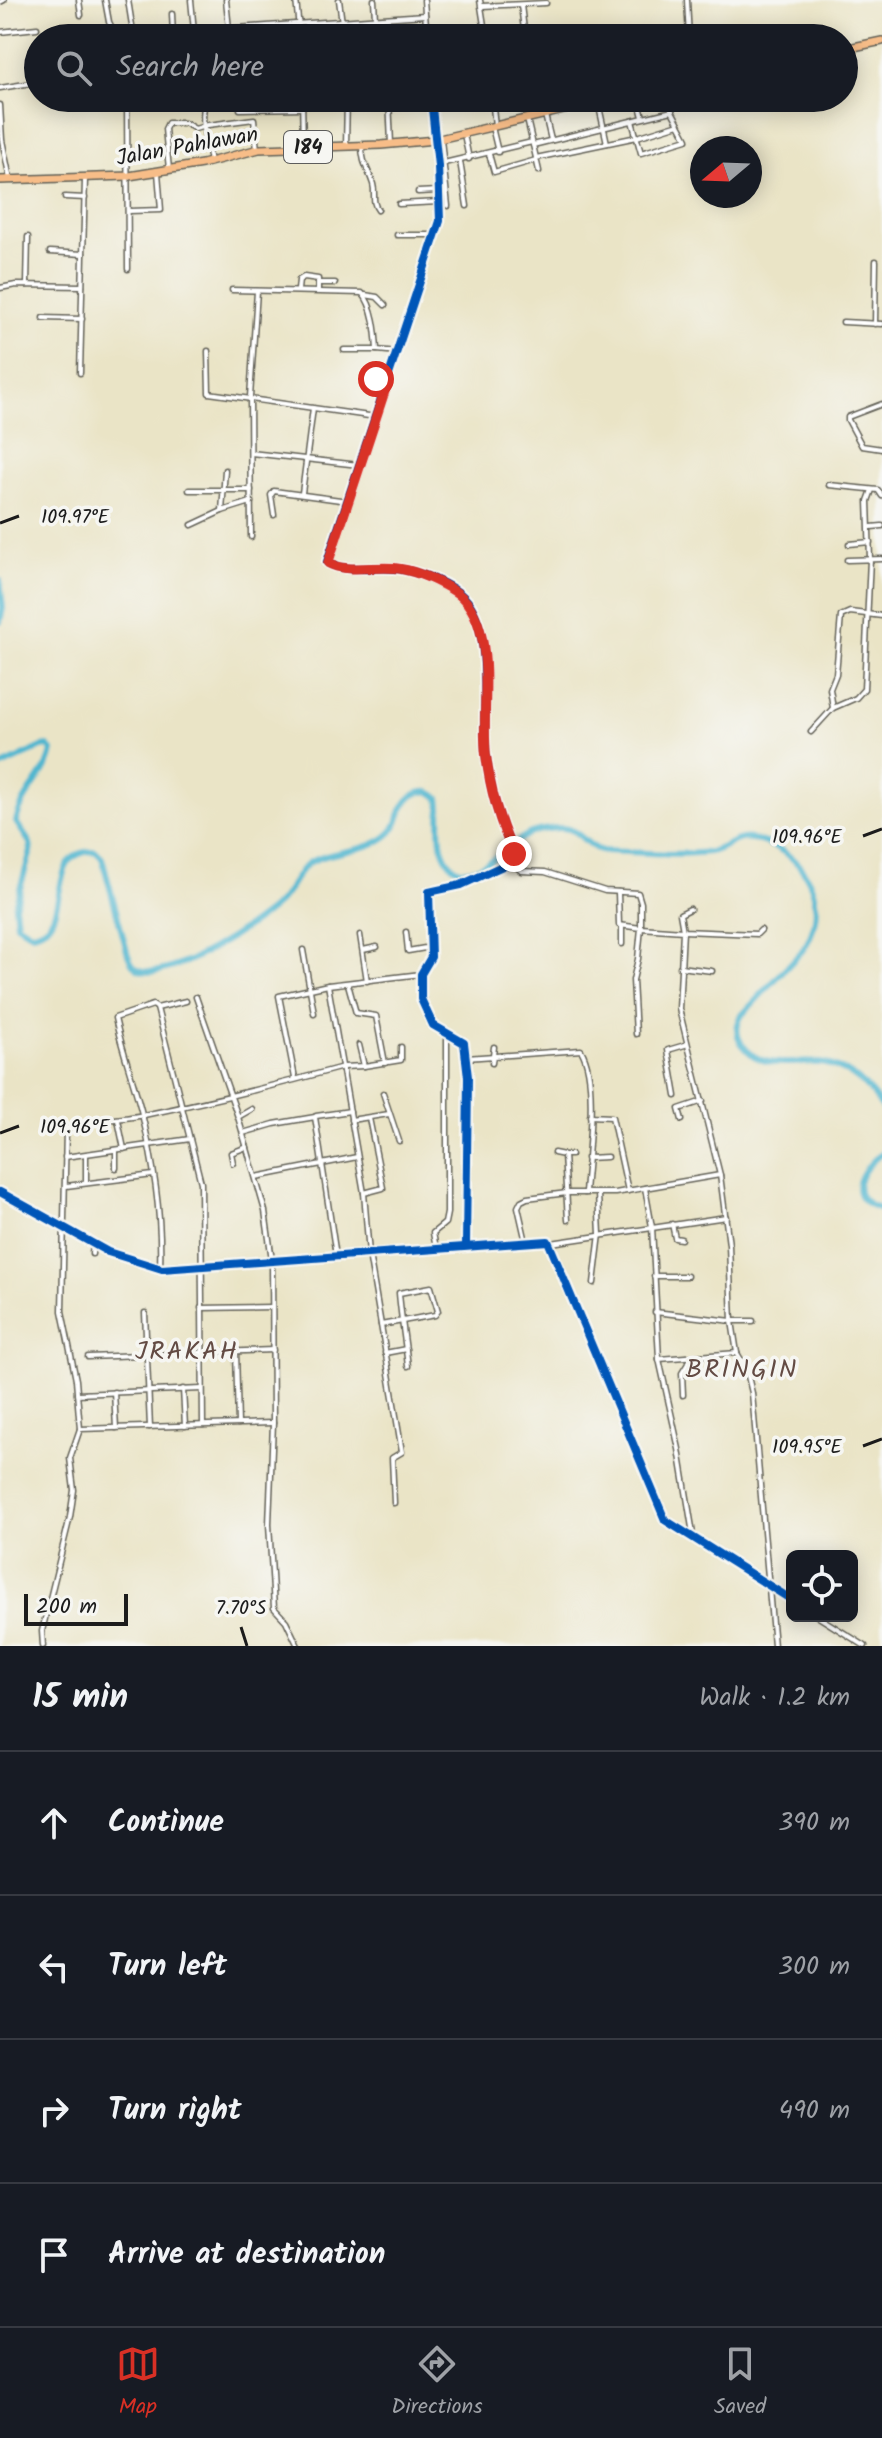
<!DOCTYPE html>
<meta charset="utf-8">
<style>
body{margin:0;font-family:Kalam,sans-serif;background:#242831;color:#f1f3f6}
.controls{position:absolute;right:24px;bottom:24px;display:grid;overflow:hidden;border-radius:12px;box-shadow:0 4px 20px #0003}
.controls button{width:72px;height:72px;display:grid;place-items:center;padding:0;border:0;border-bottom:2px solid #363941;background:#171b24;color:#f1f3f6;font:40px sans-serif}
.compass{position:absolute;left:690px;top:136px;width:72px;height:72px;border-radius:50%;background:#171b24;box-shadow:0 4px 20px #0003;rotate:251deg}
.scale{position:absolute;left:24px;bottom:20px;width:104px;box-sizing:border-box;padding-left:8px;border:4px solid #1c1c1c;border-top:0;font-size:22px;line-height:28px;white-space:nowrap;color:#1c1c1c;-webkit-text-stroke:6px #f6f6f2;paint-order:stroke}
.stop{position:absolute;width:24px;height:24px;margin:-18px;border:6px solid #d93025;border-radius:50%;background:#fff}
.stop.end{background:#d93025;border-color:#fff;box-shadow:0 2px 8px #0008}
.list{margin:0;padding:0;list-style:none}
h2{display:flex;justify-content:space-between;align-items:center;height:104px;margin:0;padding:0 32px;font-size:34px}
h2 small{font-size:26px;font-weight:400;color:#9ea1a6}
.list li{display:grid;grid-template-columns:52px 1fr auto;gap:24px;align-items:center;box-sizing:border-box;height:144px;padding:0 32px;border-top:2px solid #363941}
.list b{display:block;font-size:30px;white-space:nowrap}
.list em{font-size:26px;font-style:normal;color:#9ea1a6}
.icon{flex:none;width:44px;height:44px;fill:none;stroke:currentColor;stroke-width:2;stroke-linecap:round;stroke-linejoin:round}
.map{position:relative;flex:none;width:882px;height:1646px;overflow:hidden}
.search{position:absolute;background:#171b24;box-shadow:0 4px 20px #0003;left:24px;right:24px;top:24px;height:88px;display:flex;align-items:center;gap:20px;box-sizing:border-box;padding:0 28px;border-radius:44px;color:#9ea1a6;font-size:30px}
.sheet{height:680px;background:#171b24}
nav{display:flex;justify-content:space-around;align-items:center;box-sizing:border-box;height:112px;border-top:2px solid #363941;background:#171b24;font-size:22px;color:#9ea1a6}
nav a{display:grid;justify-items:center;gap:4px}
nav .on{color:#d93025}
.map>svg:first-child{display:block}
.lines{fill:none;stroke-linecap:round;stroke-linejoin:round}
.river{stroke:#50b6cf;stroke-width:6}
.minor-casing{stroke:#646258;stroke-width:7}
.primary-casing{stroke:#646258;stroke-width:10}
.minor{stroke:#fff;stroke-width:4}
.primary{stroke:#f7bd88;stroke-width:7}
.cycleway-casing{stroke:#f6f6f2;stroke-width:13}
.cycleway{stroke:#0057b8;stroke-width:8}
.route{stroke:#d93025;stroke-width:10}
.ticks{fill:none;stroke:#1c1c1c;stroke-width:3}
.labels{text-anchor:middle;stroke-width:7;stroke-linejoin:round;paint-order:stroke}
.shield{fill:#f6f6f2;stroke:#5d5d5c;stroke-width:2}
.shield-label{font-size:20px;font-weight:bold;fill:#1c1c1c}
.street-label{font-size:22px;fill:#1c1c1c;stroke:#f6f6f2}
.quarter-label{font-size:26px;letter-spacing:2px;fill:#634b44;stroke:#f6f6f2}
.ticks-label{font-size:20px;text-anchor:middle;fill:#1c1c1c;stroke:#f6f6f2;stroke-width:7;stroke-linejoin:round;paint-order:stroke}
</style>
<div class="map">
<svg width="882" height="1646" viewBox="0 0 882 1646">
<rect width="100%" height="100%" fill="#f6f6f2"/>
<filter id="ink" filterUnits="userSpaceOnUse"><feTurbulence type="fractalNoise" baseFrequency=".0125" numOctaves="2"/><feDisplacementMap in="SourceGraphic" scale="16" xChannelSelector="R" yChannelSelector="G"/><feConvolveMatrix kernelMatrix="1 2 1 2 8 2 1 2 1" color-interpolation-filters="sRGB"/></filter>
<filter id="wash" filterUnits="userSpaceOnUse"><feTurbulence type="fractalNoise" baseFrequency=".006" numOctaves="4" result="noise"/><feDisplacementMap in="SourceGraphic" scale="32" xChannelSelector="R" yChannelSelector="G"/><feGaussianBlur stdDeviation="1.8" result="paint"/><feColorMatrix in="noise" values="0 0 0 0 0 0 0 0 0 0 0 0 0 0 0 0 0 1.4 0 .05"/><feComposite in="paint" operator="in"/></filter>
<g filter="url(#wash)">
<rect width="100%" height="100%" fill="#eae4c6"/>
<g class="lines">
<g class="river">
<polyline points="0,580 3,608 0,622"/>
<path d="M0 767 42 747 48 746 52 750C48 776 22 792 16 822L30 843 31 851 15 906 17 924 31 933C76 928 41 851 95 851L102 858 128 955C130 960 133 967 138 969 167 985 257 923 278 903 291 891 297 869 312 861 336 849 365 853 387 836 403 825 396 802 418 793 427 790 432 792 439 798 442 814 438 831 442 847 459 903 506 843 531 833 539 830 553 828 561 828 580 828 586 848 603 851 638 852 674 856 709 852 723 850 736 836 750 839 805 848 835 904 802 951L742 1015C736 1025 735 1034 742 1044 764 1076 801 1056 830 1065 853 1072 870 1088 882 1108"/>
<path d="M882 1153C859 1171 843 1199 882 1209"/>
</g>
</g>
</g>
<g filter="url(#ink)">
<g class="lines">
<g class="minor-casing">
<g id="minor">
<polyline points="79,0 81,15"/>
<polyline points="105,0 109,22 117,38"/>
<polyline points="128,0 134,38"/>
<polyline points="191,0 194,31"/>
<polyline points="226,0 230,38"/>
<polyline points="296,0 300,38"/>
<polyline points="339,0 344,38"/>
<polyline points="374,0 375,18 381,38"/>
<polyline points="424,0 427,38"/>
<polyline points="480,0 486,38"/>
<polyline points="687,0 689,38"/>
<polyline points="0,2 4,0"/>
<polyline points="521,5 525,38"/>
<polyline points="482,6 546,3"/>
<polyline points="172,14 173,35"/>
<polyline points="0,32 37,28"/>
<polyline points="155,38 194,31 425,15"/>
<polyline points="36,55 38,66"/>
<polyline points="0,88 38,82"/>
<polyline points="127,98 128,269"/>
<path d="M207 98C198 115 207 143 210 162"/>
<polyline points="302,98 303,147"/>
<polyline points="389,98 391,144"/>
<path d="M431 98 438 166 440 221 327 562C338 573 382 566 399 569 420 572 450 583 465 598 494 628 481 714 486 754 490 788 500 824 514 854L511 862 461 885 429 892 431 957 421 974V999L433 1025 464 1043 468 1077 466 1245"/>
<polyline points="492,98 495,126"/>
<polyline points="530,98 533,117"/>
<polyline points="638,98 643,117"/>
<polyline points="598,102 607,143"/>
<polyline points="0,105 2,140 10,179"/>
<polyline points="240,109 302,108"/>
<polyline points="545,115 551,140"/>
<polyline points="527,119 539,171"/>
<polyline points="632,121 641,153 687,139 672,111"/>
<polyline points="492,127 498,152"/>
<polyline points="464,134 469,159"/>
<polyline points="441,139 448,206"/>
<path d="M362 145C362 164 368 168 373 184 376 194 371 201 378 210"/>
<polyline points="533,145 672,111 666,98"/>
<polyline points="346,146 347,98"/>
<polyline points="489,154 494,172 536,160"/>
<polyline points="536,158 637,137 679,124"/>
<polyline points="460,161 467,206"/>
<polyline points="444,163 532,142"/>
<polyline points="169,169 165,129 168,123 185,123 195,129 208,125 254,119 257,150"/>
<polyline points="418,192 438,191"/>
<polyline points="65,197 85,198"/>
<polyline points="399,204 439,202"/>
<polyline points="129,211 161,210 158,172"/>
<polyline points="397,235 435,235"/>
<polyline points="50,252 83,254"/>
<polyline points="318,283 335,283"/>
<polyline points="27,285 28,237"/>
<polyline points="0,288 16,285 82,286"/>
<path d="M232 290 362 293C374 306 376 333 377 350H344"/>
<polyline points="298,290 299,280 304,277 318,279 318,290"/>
<polyline points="365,295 377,297 385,305"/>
<polyline points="43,318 82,319"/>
<polyline points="843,322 882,324"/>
<polyline points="875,324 876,261"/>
<polyline points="377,350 398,352"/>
<polyline points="208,351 209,393 376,417"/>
<polyline points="80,373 85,179"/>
<polyline points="376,379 388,381"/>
<polyline points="882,404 848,417 848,420 862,446 882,449"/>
<polyline points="251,453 359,465"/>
<polyline points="225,470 222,511 251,502"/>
<polyline points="829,485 878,490 882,496"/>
<polyline points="189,490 251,490"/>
<polyline points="302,493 313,408"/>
<polyline points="274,515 271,495 274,491 348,501"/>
<polyline points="192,525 222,511"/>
<polyline points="871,527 882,526"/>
<polyline points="251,537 250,397 257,291"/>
<polyline points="849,544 870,542"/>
<polyline points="847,560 882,559"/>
<polyline points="833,708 856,698 864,689 870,559 868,501 872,490"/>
<polyline points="811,732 833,708 830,689 836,674 841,616 850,612 882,616"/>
<polyline points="511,862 521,871 545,872 605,891 638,893 641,903 641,928 683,931 679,1009 720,1175 729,1245 732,1321 737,1353 746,1368 752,1393 774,1646"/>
<polyline points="618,892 619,925 641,928 638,959 633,980 636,1034"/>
<polyline points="690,909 680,914 683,931 757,934 761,930"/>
<polyline points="406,932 408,951 431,947"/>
<polyline points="360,935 367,981"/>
<polyline points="622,944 622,926"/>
<polyline points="303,950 314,1013"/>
<polyline points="363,950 377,947"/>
<polyline points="680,967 712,971"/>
<polyline points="348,984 356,1013 376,1016 385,1063"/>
<path d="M328 985 364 1193 369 1254 381 1325 435 1315 438 1311 431 1287 399 1293C401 1317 405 1341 408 1366"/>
<polyline points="196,997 238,1117 265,1211 272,1260 273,1423 269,1524 274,1608 286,1621 298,1646"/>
<polyline points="157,1008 201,1183 203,1425"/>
<polyline points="359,1045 364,1066"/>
<path d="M466 1058 581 1050C599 1079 587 1158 585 1193"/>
<polyline points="492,1063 494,1047"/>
<polyline points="295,1078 279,996 328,985 421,974"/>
<polyline points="383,1093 399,1141"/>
<polyline points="676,1096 668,1050 685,1045"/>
<polyline points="316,1116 350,1111"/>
<polyline points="590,1116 612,1117 628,1191"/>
<polyline points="238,1117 252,1109"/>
<polyline points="118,1120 124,1149"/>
<polyline points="351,1120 389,1114"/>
<polyline points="682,1120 679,1109 703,1101"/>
<polyline points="243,1133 274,1124 315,1117 336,1256"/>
<polyline points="116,1150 116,1168"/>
<polyline points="554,1153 564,1155"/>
<polyline points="86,1155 86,1183"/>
<polyline points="65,1157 190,1139"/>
<polyline points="587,1158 607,1157"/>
<polyline points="233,1163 231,1153 247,1147"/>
<polyline points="256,1177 357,1157"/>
<polyline points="66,1186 153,1175"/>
<polyline points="645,1188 652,1227 659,1359 737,1353"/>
<polyline points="0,1192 108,1252 162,1269 548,1241 665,1520 792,1600"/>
<polyline points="364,1193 383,1188 369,1118"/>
<polyline points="568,1220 564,1155 571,1155"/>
<polyline points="672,1224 675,1238 681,1239"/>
<polyline points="526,1242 518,1207 521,1201 527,1198 567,1193 615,1193 720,1175"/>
<polyline points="551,1243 726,1217"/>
<polyline points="436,1248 433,1233 445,1223 447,1213 447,1034"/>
<polyline points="92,1254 93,1242"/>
<path d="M160 1269C162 1217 154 1164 142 1114 134 1082 122 1050 115 1018L153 1005 157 1008 186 1001"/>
<polyline points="654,1276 687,1276"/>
<polyline points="594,1283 600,1234 598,1194"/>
<polyline points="201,1308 272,1307"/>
<polyline points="655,1312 732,1321 753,1321"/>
<polyline points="145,1313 150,1427"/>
<polyline points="381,1325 402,1452 392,1458 394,1503"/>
<polyline points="236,1351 238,1424"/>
<polyline points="385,1353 406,1349"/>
<polyline points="88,1357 273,1350"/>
<polyline points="659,1359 679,1449 694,1540"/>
<polyline points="183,1389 185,1426"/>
<polyline points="114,1392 116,1428"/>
<polyline points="77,1394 202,1389"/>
<polyline points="683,1395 682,1373 692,1357"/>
<polyline points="80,1429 273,1423"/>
<polyline points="817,1616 865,1646"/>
<path d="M43 1646 42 1631 70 1517 74 1490 70 1458 80 1429 76 1380 62 1311 66 1129C79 1121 126 1119 144 1115 211 1101 278 1085 343 1067L364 1066 401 1060V1047"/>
</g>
</g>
<g class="primary-casing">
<g id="primary">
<polyline points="844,49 882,41"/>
<polyline points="0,180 129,176 202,164 259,149 381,145 435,140 615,98"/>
</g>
</g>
<use href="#minor" class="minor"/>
<use href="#primary" class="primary"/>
<g class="cycleway-casing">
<g id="cycleway">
<path d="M431 98 438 166 440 221 327 562C338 573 382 566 399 569 420 572 450 583 465 598 494 628 481 714 486 754 490 788 500 824 514 854L511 862 461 885 429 892 431 957 421 974V999L433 1025 464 1043 468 1077 466 1245"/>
<polyline points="0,1192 108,1252 162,1269 548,1241 665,1520 792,1600"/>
</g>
</g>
<use href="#cycleway" class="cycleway"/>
</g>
</g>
<g class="lines" filter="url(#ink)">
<path class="route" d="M376 379 388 381 328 563C345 573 374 566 394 568 414 570 434 579 451 589 501 617 480 706 486 755 490 789 500 824 514 854"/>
</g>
<path class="ticks" d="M0 523 19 516M863 836 882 829M0 1133 19 1126M863 1446 882 1439M241 1627 247 1646"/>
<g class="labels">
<rect class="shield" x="284" y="131" width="48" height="32" rx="6"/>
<g class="shield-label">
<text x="308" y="154">184</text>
</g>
<g class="street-label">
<text transform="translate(187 145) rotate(-10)" y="8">Jalan Pahlawan</text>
</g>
<g class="quarter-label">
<text x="187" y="1359">JRAKAH</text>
<text x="742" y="1377">BRINGIN</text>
</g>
</g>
<g class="ticks-label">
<text x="75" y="523">109.97°E</text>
<text x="807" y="843">109.96°E</text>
<text x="75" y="1133">109.96°E</text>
<text x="807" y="1453">109.95°E</text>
<text x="241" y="1614">7.70°S</text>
</g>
</svg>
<div class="controls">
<button><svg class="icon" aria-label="locate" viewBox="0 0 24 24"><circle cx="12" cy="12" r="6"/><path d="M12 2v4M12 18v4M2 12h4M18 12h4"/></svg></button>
</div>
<svg class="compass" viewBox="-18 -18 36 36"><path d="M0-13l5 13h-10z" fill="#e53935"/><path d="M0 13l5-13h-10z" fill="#9ea1a6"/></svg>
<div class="scale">200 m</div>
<div class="stop" style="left:376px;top:379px"></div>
<div class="stop end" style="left:514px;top:854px"></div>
<div class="search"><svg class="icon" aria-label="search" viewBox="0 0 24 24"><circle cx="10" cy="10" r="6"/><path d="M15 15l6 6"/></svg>Search here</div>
</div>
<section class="sheet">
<h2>15 min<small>Walk · 1.2 km</small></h2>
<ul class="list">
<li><svg class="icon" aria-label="ahead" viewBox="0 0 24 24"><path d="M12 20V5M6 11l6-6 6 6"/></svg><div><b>Continue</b></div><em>390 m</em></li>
<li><svg class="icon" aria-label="left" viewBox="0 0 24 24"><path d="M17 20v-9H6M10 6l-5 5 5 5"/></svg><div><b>Turn left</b></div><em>300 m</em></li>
<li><svg class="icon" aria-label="right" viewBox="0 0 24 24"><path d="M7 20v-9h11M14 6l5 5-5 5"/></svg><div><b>Turn right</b></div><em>490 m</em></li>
<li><svg class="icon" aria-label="arrive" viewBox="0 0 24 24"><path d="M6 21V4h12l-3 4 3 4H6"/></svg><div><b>Arrive at destination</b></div></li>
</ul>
</section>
<nav>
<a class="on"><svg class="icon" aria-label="map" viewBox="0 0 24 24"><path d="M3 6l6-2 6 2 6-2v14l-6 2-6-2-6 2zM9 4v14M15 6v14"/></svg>Map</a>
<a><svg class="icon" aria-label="directions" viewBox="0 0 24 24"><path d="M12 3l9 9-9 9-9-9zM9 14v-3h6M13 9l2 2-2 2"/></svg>Directions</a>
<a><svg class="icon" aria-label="saved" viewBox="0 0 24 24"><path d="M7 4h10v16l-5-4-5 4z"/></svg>Saved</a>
</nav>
